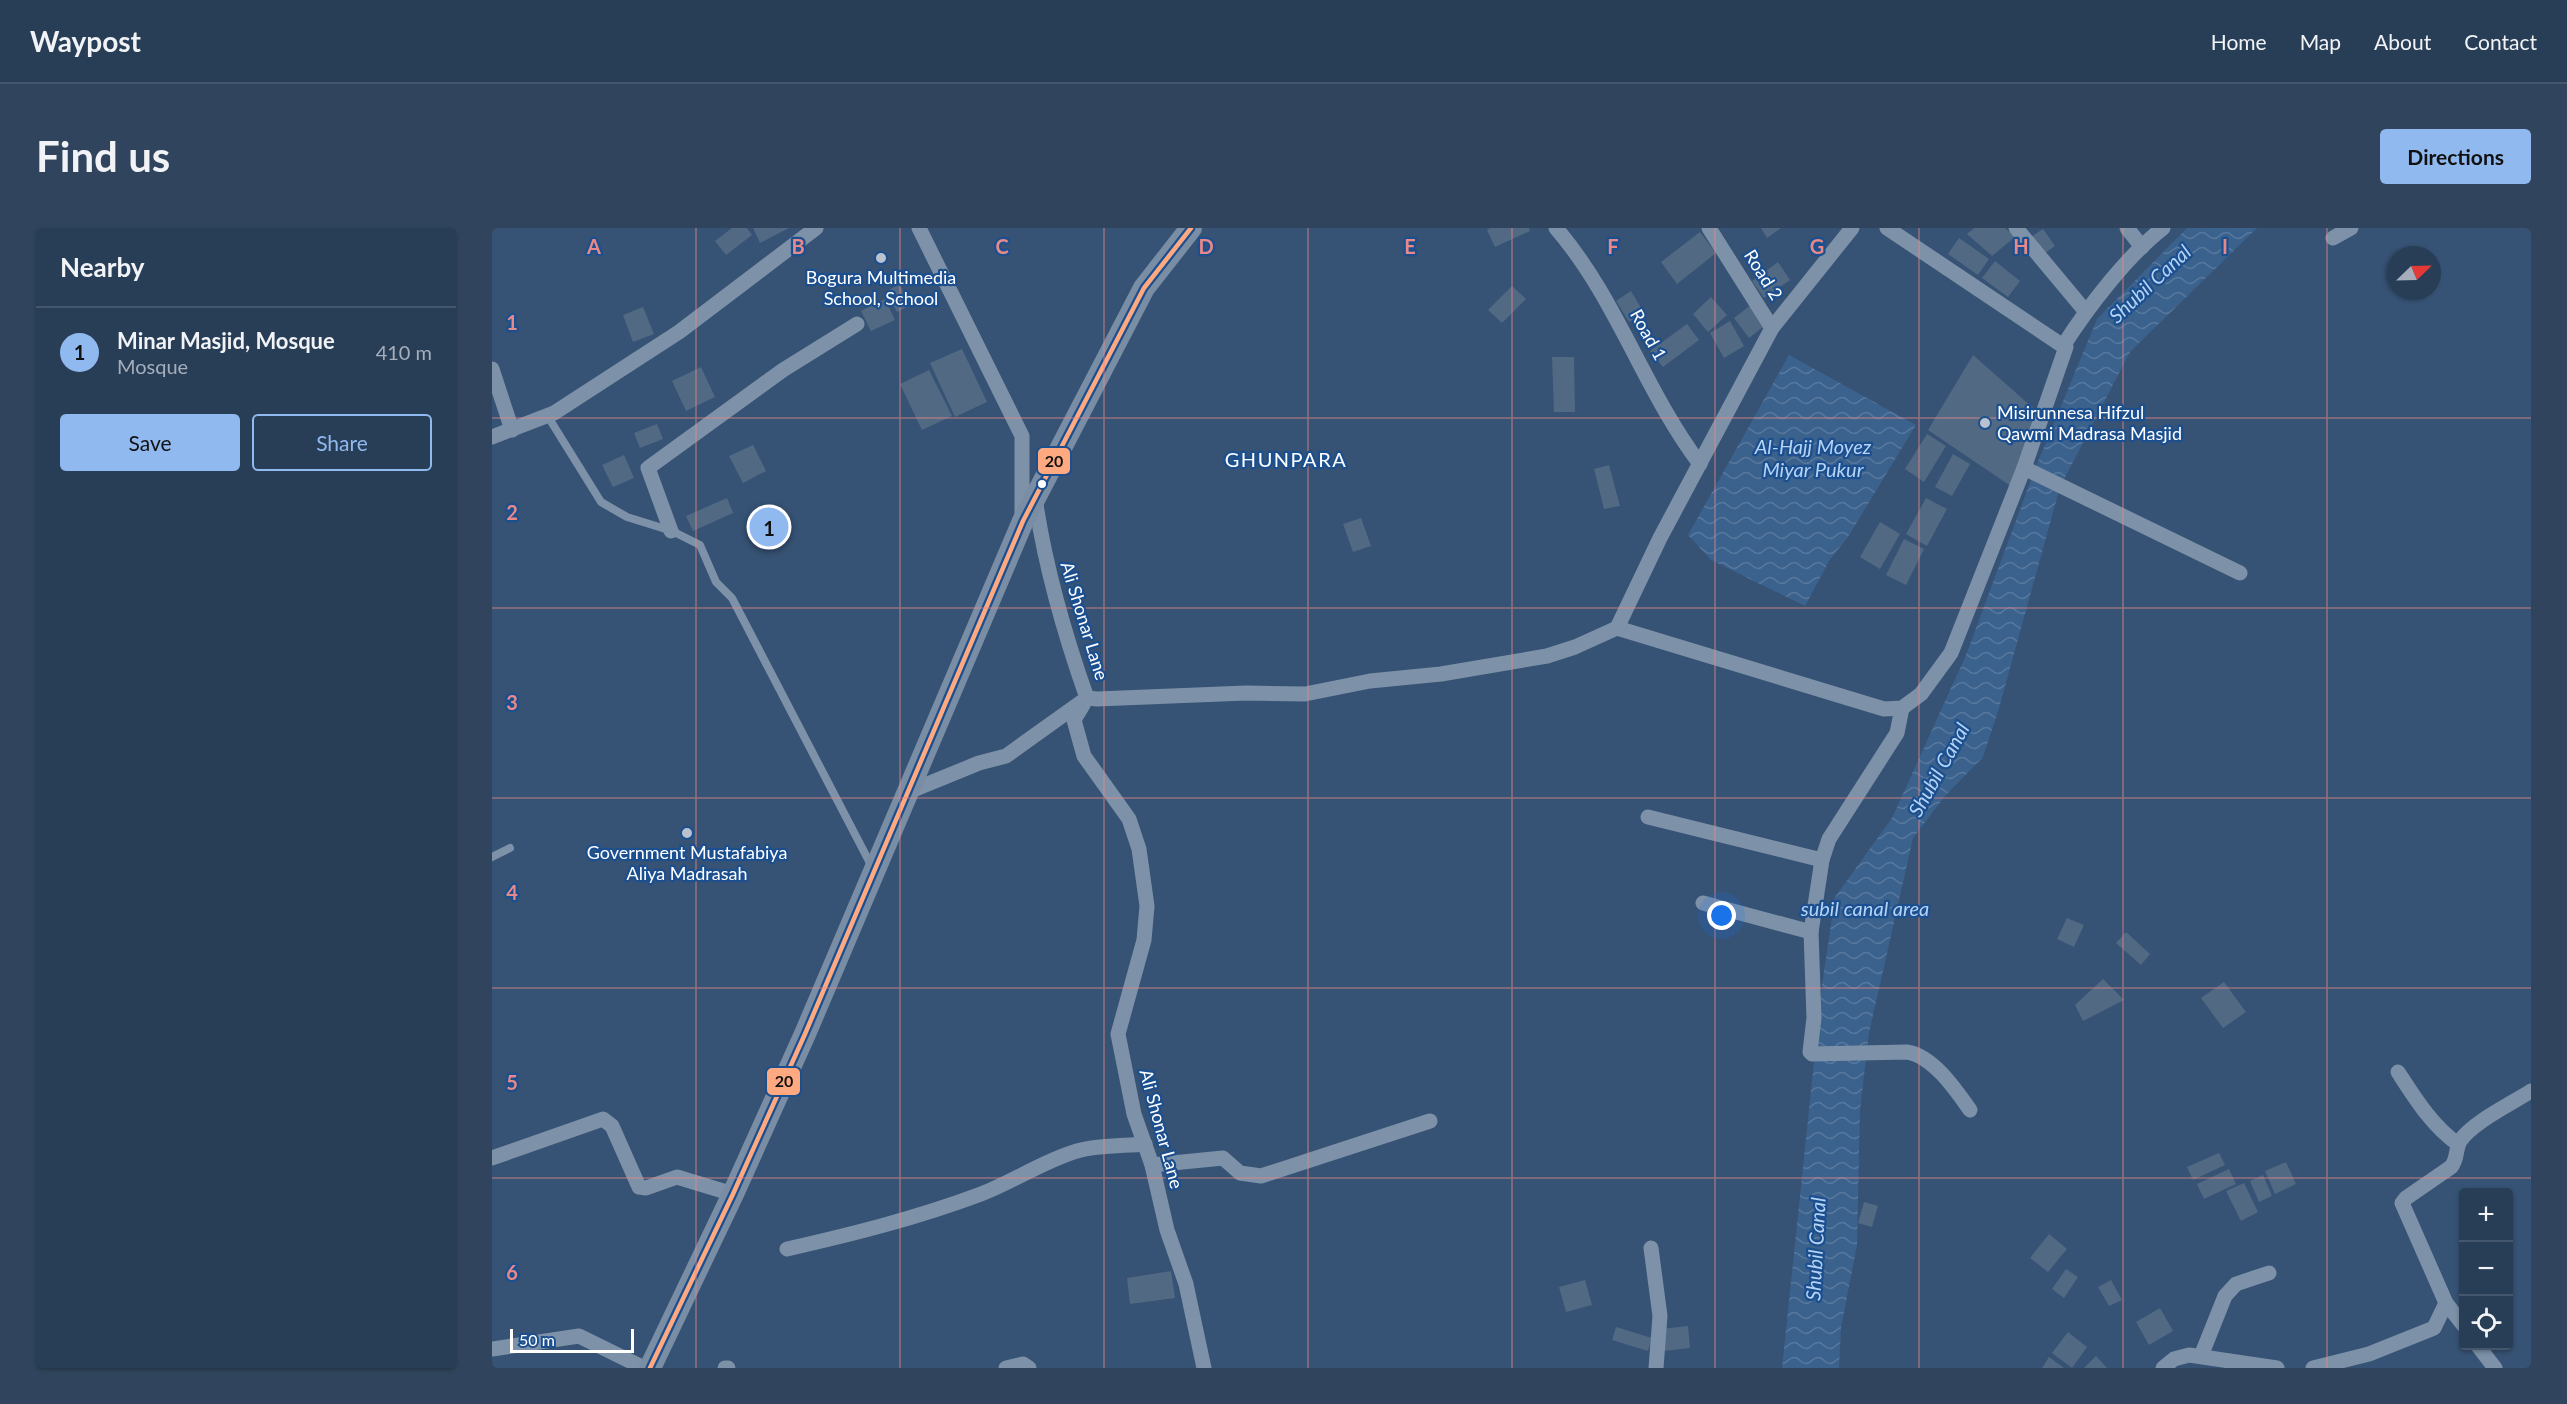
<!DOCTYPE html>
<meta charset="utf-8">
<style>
body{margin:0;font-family:Lato,sans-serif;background:#30455d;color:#f1f3f6}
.controls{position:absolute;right:18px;bottom:18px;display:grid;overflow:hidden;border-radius:6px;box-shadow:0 2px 4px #0004}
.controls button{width:54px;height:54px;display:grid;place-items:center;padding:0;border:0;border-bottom:2px solid #44576d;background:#283e57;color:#f1f3f6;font:30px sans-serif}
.compass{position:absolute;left:1895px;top:18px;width:54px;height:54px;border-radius:50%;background:#283e57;box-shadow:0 2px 4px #0004;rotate:67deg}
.scale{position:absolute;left:18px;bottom:15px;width:124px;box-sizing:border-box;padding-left:6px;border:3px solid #fff;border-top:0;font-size:16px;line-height:21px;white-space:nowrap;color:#fff;-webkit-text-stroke:4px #1b4f8f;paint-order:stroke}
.you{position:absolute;left:1230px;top:688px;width:21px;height:21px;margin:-15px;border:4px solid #fff;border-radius:50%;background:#1a73e8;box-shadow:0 0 0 9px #1a73e833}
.badge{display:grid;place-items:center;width:39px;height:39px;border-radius:50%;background:#90b9f0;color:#111;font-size:20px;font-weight:700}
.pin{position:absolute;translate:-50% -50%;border:3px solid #fff;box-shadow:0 2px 6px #0006}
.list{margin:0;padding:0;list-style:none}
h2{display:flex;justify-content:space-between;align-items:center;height:78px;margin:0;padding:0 24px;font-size:26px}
h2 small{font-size:20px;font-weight:400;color:#a5aeba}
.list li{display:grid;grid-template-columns:39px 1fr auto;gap:18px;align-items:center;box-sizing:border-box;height:90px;padding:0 24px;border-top:2px solid #44576d}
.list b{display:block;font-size:22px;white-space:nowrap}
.list p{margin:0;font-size:20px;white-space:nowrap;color:#a5aeba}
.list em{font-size:20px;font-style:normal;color:#a5aeba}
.actions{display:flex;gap:12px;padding:18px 24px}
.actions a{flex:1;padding:14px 0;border:2px solid #90b9f0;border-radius:6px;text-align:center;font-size:21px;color:#90b9f0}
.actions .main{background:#90b9f0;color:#111}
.icon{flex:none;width:33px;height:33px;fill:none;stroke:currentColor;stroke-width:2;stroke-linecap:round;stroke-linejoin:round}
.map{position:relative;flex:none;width:2039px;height:1140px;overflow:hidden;border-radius:6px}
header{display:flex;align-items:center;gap:36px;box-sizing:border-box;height:84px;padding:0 30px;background:#283e57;border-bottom:2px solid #44576d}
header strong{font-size:28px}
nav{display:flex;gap:33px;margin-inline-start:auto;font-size:21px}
.intro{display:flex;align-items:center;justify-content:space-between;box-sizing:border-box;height:144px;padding:0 36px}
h1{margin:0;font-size:42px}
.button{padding:15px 27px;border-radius:6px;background:#90b9f0;color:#111;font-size:21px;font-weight:700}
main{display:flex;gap:36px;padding:0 36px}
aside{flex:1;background:#283e57;border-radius:6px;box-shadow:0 2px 4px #0004}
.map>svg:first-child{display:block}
.water{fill:url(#water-waves)}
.building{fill:#526984}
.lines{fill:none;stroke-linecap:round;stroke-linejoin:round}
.lane{stroke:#7d92a8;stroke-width:8}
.street{stroke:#7d92a8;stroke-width:15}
.secondary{stroke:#798da4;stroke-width:22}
.bus-1-casing{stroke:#1b4f8f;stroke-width:9}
.bus-1{stroke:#ffa980;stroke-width:4.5}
.grid{fill:none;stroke:#e88989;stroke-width:1.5;stroke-opacity:0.55}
.poi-dot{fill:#b9c2ce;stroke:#1b4f8f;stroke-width:2}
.bus-dot{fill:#fff;stroke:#1b4f8f;stroke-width:2}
.labels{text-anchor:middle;stroke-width:4.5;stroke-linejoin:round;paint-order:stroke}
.street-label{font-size:18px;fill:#fff;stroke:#1b4f8f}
.poi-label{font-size:18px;fill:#fff;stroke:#1b4f8f}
.water-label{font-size:20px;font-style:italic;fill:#b5d3f5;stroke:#1b4f8f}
.neighbourhood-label{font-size:20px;letter-spacing:1.5px;fill:#fff;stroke:#1b4f8f}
.grid-label{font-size:20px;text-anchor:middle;font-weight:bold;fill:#e88989;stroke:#1b4f8f;stroke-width:4.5;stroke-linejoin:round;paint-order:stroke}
.line-badge{stroke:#1b4f8f;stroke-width:2}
.pale-badge-label{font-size:16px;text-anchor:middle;font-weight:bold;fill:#111}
</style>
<header>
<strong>Waypost</strong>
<nav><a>Home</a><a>Map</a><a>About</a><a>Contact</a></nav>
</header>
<div class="intro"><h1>Find us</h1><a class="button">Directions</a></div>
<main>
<aside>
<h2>Nearby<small></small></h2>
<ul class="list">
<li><span class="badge">1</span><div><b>Minar Masjid, Mosque</b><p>Mosque</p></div><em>410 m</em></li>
</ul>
<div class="actions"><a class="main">Save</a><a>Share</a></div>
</aside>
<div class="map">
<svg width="2039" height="1140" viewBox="0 0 2039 1140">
<defs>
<pattern id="water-waves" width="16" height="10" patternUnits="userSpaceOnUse" patternTransform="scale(1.5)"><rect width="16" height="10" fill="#3b618d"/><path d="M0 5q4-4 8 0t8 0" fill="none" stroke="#58799e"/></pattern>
</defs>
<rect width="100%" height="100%" fill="#365274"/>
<g class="water">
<polygon points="1695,0 1765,0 1638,124 1568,259 1507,480 1491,529 1453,568 1421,610 1377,805 1368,882 1365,1017 1349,1100 1347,1140 1290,1140 1330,757 1343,669 1400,590 1474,427 1545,236 1605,91"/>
<polygon points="1297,127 1424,197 1356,309 1337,333 1313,378 1219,332 1196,307"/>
</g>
<g class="building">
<polygon points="240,0 255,0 260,7 234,27 223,13"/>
<polygon points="261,0 297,0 268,15"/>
<polygon points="998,0 1037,0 1038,3 1003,19 995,2"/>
<polygon points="1269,0 1289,0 1275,10"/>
<polygon points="1482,0 1513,0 1523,9 1500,28 1475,6"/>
<polygon points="1551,1 1563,18 1552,26 1539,9"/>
<polygon points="1208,4 1224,25 1185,56 1169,34"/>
<polygon points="1467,10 1497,31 1486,47 1456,26"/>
<polygon points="1503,33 1528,53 1516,69 1490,50"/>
<polygon points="1286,34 1298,52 1272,70 1260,53"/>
<polygon points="407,56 419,77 405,84 394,64"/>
<polygon points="1020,58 1034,71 1010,95 996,82"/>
<polygon points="1139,63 1152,85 1137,94 1124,73"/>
<polygon points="1219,69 1235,87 1216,104 1201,86"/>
<polygon points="393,71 403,92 379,103 369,83"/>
<polygon points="1260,76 1275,96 1257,110 1242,90"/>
<polygon points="151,79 162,106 141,114 131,87"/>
<polygon points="1238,93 1252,118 1232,130 1218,105"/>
<polygon points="1195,96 1207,112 1171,139 1158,123"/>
<polygon points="470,121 495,174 463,189 438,135"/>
<polygon points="1481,127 1549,187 1523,261 1436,202"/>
<polygon points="1060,129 1082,129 1083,184 1062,184"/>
<polygon points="209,139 223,169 194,183 180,153"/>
<polygon points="437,142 460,188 430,202 408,156"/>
<polygon points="165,196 171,211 148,220 142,205"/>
<polygon points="1435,206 1454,218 1432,254 1413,241"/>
<polygon points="261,217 274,243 251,255 237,228"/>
<polygon points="1461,226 1478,236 1460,268 1443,259"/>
<polygon points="132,227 142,250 121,259 110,237"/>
<polygon points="1117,237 1128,278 1112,281 1102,241"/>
<polygon points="235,270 241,285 201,303 194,288"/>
<polygon points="1434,270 1455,281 1435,318 1414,306"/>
<polygon points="869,290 879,318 861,324 851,296"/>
<polygon points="1388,294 1408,306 1388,341 1368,329"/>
<polygon points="1412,311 1432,321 1414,357 1394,347"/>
<polygon points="1575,690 1592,697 1582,719 1565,711"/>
<polygon points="1634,704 1658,726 1649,737 1624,715"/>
<polygon points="1611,751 1632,772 1591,793 1583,777"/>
<polygon points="1732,754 1754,784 1731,800 1709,770"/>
<polygon points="1727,925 1733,937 1701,952 1695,939"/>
<polygon points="1794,934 1804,956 1783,966 1773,943"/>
<polygon points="1737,941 1744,956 1712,971 1705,956"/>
<polygon points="1771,947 1780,968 1767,974 1758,953"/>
<polygon points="1752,955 1766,984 1749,993 1734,963"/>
<polygon points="1372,974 1386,978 1380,999 1366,995"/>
<polygon points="1557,1006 1575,1021 1556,1044 1538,1030"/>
<polygon points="1574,1041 1586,1049 1572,1070 1560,1061"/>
<polygon points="679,1043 683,1070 638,1076 635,1050"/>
<polygon points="1093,1052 1100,1077 1074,1084 1067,1059"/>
<polygon points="1619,1052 1630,1072 1617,1078 1606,1059"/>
<polygon points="1668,1080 1681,1103 1657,1117 1644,1094"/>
<polygon points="1196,1098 1198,1120 1172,1123 1169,1101"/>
<polygon points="1124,1099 1160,1110 1156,1123 1120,1112"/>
<polygon points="1576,1104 1595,1119 1580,1140 1560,1125"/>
<polygon points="1604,1128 1615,1140 1592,1140"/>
<polygon points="1557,1129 1572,1140 1550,1140"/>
</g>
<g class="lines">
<g class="lane">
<polyline points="55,187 109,274 135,289 180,303 208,317 224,354 240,370 379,637"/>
<polyline points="0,629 18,620"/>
</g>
<g class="street">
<polyline points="427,0 530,208 530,288"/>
<path d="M1064 0C1125 71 1152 162 1208 236"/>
<polyline points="1217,0 1280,100"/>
<polyline points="1395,0 1571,118"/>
<polyline points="1524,0 1594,84"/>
<polyline points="1635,0 1650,19"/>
<polyline points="1841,10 1859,0"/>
<polyline points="0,141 20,202"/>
<polyline points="0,209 62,185 187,104 324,0"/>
<polyline points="1532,240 1748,345"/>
<path d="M543 270C553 338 572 405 595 470"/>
<polyline points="179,303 156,240 291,142 365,96"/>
<path d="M1125 400 1392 481 1410 480 1429 466 1459 425 1532 240 1574 119 1571 118C1596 79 1635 28 1671 0"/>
<polyline points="591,477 582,492 592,528 637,591 647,621 655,678 652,712 626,806 642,886 660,937 675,1002 694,1056 712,1140"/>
<path d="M1410 480 1405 505 1337 611 1330 632 1319 704 1322 790 1318 824 1320 826 1415 824C1441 828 1464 862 1478 882"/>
<polyline points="416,564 487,535 514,528 595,470 605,471 754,465 813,466 878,453 949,446 1055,428 1083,419 1125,400 1168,310 1280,100 1360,0"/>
<polyline points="1156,589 1330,632"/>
<polyline points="1211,675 1319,704"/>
<path d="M1906 844C1923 870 1940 898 1966 916"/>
<polyline points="0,930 111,891 120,898 147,959 154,960 185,949 241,966"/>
<polyline points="660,937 731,930 748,945 769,948 938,893"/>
<polyline points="1159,1020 1168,1088 1164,1140"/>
<path d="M295 1021C361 1006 425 990 489 966 521 954 551 933 585 923 606 917 631 918 653 916"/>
<path d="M1972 1098 1954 1075 1910 975 1914 970 1959 939C1966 931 1963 922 1968 913 1981 894 2019 876 2039 863"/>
<polyline points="1986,1118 2003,1140"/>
<polyline points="0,1121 87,1108 152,1140"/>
<polyline points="1709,1128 1733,1068 1744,1056 1777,1045"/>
<polyline points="233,1140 236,1140"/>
<polyline points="514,1140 531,1136 537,1140"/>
<polyline points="1671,1140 1682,1131 1697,1127 1785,1140"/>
<polyline points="1821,1140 1877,1126 1942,1100 1954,1075"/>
</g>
<polyline class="secondary" points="158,1140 241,966 313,806 531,293 652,60 699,0"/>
<g class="bus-1-casing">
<polyline id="bus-1" points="158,1140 241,966 313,806 531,293 652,60 699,0"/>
</g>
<use href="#bus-1" class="bus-1"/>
</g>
<path class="grid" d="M204 0V1140M408 0V1140M612 0V1140M816 0V1140M1020 0V1140M1223 0V1140M1427 0V1140M1631 0V1140M1835 0V1140M0 190H2039M0 380H2039M0 570H2039M0 760H2039M0 950H2039"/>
<g class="poi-dot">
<circle cx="389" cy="30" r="6"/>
<circle cx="1493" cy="195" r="6"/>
<circle cx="195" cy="605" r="6"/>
</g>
<circle class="bus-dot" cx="550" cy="256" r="5"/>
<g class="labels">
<g class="street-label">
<text transform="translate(1271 47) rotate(58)" y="6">Road 2</text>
<text transform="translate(1156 107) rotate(61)" y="6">Road 1</text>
<text transform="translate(592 393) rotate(73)" y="6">Ali Shonar Lane</text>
<text transform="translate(669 901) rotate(75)" y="6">Ali Shonar Lane</text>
</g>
<g class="poi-label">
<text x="389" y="56">Bogura Multimedia<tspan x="389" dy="21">School, School</tspan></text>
<text x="1505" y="191" text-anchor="start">Misirunnesa Hifzul<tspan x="1505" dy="21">Qawmi Madrasa Masjid</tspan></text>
<text x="195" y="631">Government Mustafabiya<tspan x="195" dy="21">Aliya Madrasah</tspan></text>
</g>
<g class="water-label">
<text transform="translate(1658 56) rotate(-43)" y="7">Shubil Canal</text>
<text x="1321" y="226">Al-Hajj Moyez<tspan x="1321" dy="23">Miyar Pukur</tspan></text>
<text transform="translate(1447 542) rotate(-61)" y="7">Shubil Canal</text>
<text x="1373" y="688">subil canal area</text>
<text transform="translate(1324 1021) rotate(-87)" y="7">Shubil Canal</text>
</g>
<g class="neighbourhood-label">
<text x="794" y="239">GHUNPARA</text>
</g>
</g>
<g class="grid-label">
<text x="102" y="26">A</text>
<text x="306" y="26">B</text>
<text x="510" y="26">C</text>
<text x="714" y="26">D</text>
<text x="918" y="26">E</text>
<text x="1121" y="26">F</text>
<text x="1325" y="26">G</text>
<text x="1529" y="26">H</text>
<text x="1733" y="26">I</text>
<text x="20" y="102">1</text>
<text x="20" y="292">2</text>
<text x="20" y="482">3</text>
<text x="20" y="672">4</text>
<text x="20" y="862">5</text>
<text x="20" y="1052">6</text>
</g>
<g class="line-badge">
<rect x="545" y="219" width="34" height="28" rx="6" fill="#ffa980"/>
<rect x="274" y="839" width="35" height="29" rx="6" fill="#ffa980"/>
</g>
<g class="pale-badge-label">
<text x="562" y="239">20</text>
<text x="292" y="859">20</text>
</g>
</svg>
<div class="controls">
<button>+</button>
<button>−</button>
<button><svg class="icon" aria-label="locate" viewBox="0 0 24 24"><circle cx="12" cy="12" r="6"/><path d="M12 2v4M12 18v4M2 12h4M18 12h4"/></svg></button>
</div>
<svg class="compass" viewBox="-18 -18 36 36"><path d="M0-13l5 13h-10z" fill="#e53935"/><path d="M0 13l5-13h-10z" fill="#a5aeba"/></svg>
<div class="scale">50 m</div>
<div class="you"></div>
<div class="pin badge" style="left:277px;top:299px">1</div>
</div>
</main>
